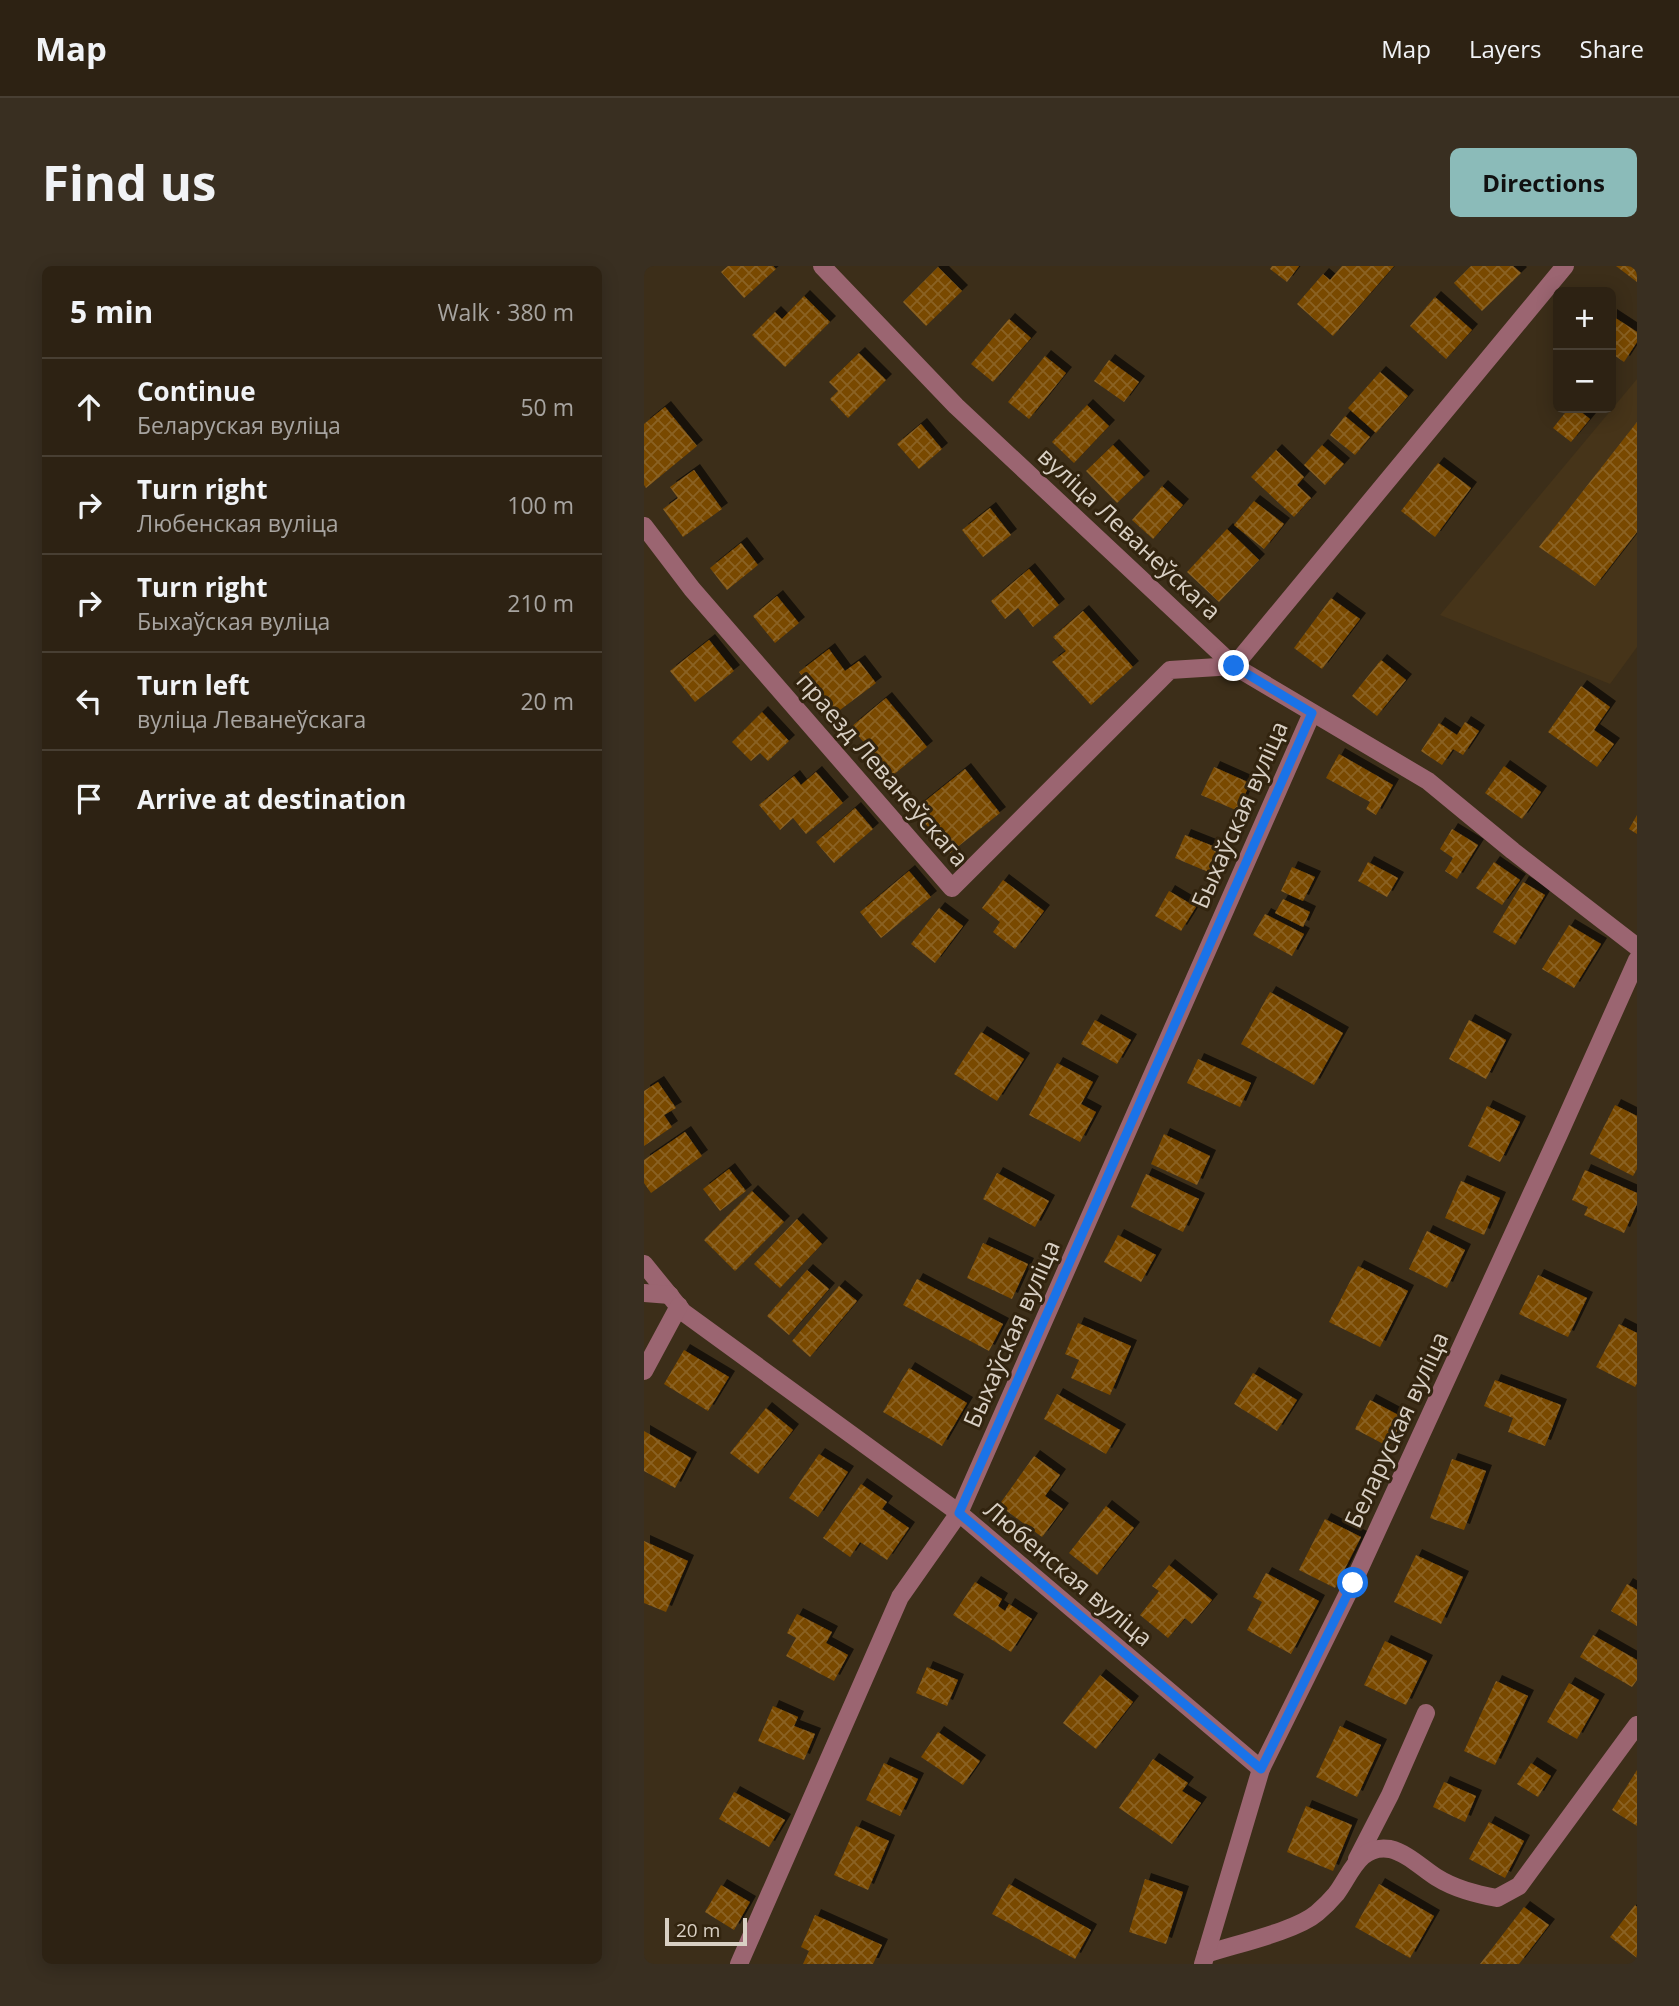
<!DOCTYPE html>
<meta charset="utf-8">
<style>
body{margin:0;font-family:"Open Sans",sans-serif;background:#392f21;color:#f1f3f6}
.controls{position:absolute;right:21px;top:21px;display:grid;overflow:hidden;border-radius:10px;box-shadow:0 4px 18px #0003}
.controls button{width:63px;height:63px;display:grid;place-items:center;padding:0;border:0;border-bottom:2px solid #483f33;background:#2d2213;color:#f1f3f6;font:35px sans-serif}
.scale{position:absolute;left:21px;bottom:18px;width:82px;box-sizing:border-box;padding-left:7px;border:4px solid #d9d0c4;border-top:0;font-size:19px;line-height:24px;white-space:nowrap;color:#d9d0c4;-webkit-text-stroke:5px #32240f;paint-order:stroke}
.stop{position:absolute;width:21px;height:21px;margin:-16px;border:5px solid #1a73e8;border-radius:50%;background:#fff}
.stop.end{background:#1a73e8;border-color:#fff;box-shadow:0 2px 7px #0008}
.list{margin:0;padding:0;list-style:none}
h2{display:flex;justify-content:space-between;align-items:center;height:91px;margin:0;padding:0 28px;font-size:30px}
h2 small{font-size:23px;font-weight:400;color:#a7a4a0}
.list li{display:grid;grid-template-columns:46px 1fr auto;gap:21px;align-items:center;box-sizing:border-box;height:98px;padding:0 28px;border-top:2px solid #483f33}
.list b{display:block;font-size:26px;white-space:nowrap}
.list p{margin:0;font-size:23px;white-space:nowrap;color:#a7a4a0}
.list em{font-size:23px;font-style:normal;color:#a7a4a0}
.icon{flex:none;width:38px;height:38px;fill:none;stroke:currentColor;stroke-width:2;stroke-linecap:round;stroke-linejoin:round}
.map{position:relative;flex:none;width:993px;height:1698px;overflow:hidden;border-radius:10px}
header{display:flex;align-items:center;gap:42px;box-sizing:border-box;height:98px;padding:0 35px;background:#2d2213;border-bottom:2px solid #483f33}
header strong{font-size:33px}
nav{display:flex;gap:38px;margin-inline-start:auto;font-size:24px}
.intro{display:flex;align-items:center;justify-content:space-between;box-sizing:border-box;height:168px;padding:0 42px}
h1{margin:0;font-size:49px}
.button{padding:18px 32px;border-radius:10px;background:#8bbbb9;color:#111;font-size:24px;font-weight:700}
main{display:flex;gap:42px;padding:0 42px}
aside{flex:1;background:#2d2213;border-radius:10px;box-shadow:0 4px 18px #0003}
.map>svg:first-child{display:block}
.built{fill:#463419}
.building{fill:url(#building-cross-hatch);filter:url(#shadow)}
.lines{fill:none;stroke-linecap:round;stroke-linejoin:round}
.minor{stroke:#9b6571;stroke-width:18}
.route{stroke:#1a73e8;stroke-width:9}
.labels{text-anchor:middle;stroke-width:6;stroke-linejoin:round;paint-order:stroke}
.street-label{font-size:24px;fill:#d9d0c4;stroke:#32240f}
</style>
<header>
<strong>Map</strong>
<nav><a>Map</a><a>Layers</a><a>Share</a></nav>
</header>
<div class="intro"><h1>Find us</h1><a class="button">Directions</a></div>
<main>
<aside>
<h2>5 min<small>Walk · 380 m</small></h2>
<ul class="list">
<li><svg class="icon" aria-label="ahead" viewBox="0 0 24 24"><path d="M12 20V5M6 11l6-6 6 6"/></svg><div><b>Continue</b><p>Беларуская вуліца</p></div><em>50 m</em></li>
<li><svg class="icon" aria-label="right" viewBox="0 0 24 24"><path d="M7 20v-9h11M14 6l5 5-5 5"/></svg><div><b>Turn right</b><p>Любенская вуліца</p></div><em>100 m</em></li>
<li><svg class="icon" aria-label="right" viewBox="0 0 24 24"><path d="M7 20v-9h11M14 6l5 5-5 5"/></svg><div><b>Turn right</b><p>Быхаўская вуліца</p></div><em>210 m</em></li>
<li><svg class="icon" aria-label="left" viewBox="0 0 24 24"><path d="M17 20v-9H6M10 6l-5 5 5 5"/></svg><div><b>Turn left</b><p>вуліца Леванеўскага</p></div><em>20 m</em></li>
<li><svg class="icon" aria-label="arrive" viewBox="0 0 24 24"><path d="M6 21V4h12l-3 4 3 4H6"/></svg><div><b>Arrive at destination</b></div></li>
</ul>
</aside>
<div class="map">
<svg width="993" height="1698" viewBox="0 0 993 1698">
<defs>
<pattern id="building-cross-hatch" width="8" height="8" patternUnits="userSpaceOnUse" patternTransform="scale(1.75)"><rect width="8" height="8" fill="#794900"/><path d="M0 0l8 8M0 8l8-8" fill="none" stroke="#8b6224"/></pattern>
<filter id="shadow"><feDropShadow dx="6" dy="-6" stdDeviation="0" flood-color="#0009"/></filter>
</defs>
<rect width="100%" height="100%" fill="#3c2e19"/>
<polygon class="built" points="993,113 993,381 966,418 796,349"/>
<g class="building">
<polygon points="84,0 129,0 132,3 100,32 77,6"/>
<polygon points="628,0 655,0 643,16 626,3"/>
<polygon points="698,0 750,0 689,70 653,38 679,8 686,14"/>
<polygon points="827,0 869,0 877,7 838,45 810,17"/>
<polygon points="972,0 993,0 993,16"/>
<polygon points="294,1 318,25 282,60 259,36"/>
<polygon points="160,30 186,56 141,101 108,69 131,46 138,53"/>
<polygon points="791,31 828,64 802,93 766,60"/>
<polygon points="967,49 993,66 993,76 980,96 967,87"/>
<polygon points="365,53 387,72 349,116 327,98"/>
<polygon points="215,87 242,114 204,152 186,133 194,125 185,116"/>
<polygon points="401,90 422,107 385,153 364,136"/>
<polygon points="465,94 495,116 480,136 450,115"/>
<polygon points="736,106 764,130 732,167 704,142"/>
<polygon points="443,139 465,160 430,197 408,176"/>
<polygon points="21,141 53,180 2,222 0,219 0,158"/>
<polygon points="925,142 932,142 946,153 927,176 909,162"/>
<polygon points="701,150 726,171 711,189 686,169"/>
<polygon points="993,156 993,266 951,320 895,281"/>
<polygon points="277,158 298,183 275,203 253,178"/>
<polygon points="469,179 500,211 473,237 442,205"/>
<polygon points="678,179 700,198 681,219 660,199"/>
<polygon points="632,184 660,211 653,219 667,232 650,251 607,211"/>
<polygon points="794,197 827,222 791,271 757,245"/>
<polygon points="50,204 78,243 39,271 19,243 34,232 26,221"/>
<polygon points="518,220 539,239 509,273 488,254"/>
<polygon points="610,235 640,258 620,283 590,259"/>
<polygon points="346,242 367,269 339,291 318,264"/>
<polygon points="583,263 615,294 575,336 543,306"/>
<polygon points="97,277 114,299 83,324 66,302"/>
<polygon points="385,303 415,339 389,361 374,342 361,353 347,335"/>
<polygon points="133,330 155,357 131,377 109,350"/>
<polygon points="687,332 716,353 678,403 650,382"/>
<polygon points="439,345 489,401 447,439 408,396 422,385 409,371"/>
<polygon points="65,374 90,405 51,436 26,405"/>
<polygon points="185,383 201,405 215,395 232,417 188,450 155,406"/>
<polygon points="737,394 762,414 733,450 708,430"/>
<polygon points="937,420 966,441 950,464 970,478 953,501 904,466"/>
<polygon points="242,432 283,481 248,510 207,461"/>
<polygon points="118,446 145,475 124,495 116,487 107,495 88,476"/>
<polygon points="821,456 835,465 819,489 809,483 798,499 777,485 795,457 813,469"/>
<polygon points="695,488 749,519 732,549 722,543 726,536 682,512"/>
<polygon points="860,500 897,526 878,553 841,527"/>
<polygon points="570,501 606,517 594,545 557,529"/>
<polygon points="321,503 356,547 306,587 270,544"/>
<polygon points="172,506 199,537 162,568 149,552 136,564 115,539 150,510 157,519"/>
<polygon points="211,542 229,563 190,597 172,576"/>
<polygon points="993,549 993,568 985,563"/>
<polygon points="808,563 834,579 813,613 801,605 809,592 796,583"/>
<polygon points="541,569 579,584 569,608 531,592"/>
<polygon points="724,596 754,612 743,631 714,615"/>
<polygon points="850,596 876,614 858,639 832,622"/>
<polygon points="648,601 671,611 659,635 637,625"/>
<polygon points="265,605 287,631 237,672 216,646"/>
<polygon points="359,614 400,645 371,683 349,666 356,656 338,642"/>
<polygon points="879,616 901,629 871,679 849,666"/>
<polygon points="525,625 552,641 537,665 511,650"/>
<polygon points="639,633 666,646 659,661 631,647"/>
<polygon points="295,642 319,660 291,697 267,678"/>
<polygon points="621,648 660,668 648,690 609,669"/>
<polygon points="925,659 957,678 930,722 898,703"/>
<polygon points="626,726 699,767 670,819 597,778"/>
<polygon points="451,754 487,774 473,798 437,778"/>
<polygon points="825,754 862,774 842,813 805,793"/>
<polygon points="337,766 380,793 353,835 310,808"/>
<polygon points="554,793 607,817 596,841 543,817"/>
<polygon points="413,797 449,816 437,838 452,846 436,876 385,849"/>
<polygon points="14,816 32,842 20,849 28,861 0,880 0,825"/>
<polygon points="971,839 993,850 993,903 989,910 946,888"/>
<polygon points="843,840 876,856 856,896 824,880"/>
<polygon points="41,866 58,890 7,927 0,917 0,894"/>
<polygon points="520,868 566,890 553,919 507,898"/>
<polygon points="85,903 102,925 76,945 59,923"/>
<polygon points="941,904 993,927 993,938 980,967 940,949 944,941 928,934"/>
<polygon points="353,907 405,935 391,961 339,933"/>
<polygon points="502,908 555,933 539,966 487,941"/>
<polygon points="817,915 856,932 840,969 801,952"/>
<polygon points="108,925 140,956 91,1005 60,974"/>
<polygon points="153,953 178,978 136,1022 110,998"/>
<polygon points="783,965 821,984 803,1022 765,1003"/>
<polygon points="474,969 512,989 497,1016 460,996"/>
<polygon points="339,977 384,998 368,1033 323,1012"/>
<polygon points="714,1000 764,1025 736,1081 685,1056"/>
<polygon points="163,1004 185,1023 145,1069 123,1050"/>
<polygon points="894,1009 943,1032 924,1071 875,1048"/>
<polygon points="273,1013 359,1058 345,1085 259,1039"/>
<polygon points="195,1020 213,1035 166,1091 148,1075"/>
<polygon points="434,1057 487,1080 466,1129 427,1112 435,1094 421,1088"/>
<polygon points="975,1058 993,1067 993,1117 991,1121 952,1101"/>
<polygon points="40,1084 85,1111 64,1145 20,1118"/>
<polygon points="265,1102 323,1137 298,1180 239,1146"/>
<polygon points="609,1107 653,1134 633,1165 590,1138"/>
<polygon points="851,1114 917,1139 901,1180 864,1166 869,1152 840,1140"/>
<polygon points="413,1128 476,1164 462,1188 400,1153"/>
<polygon points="726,1134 760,1152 745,1181 711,1163"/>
<polygon points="122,1142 149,1164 114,1208 86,1187"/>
<polygon points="0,1165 47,1192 31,1222 0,1205"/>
<polygon points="175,1188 204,1206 174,1251 145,1232"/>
<polygon points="390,1190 416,1209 401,1230 419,1243 398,1271 355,1239"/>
<polygon points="808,1193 842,1205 820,1264 786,1252"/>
<polygon points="217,1218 243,1236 238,1243 265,1262 243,1294 216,1276 206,1291 179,1272"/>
<polygon points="462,1240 490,1262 453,1309 425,1287"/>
<polygon points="681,1253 717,1271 691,1322 655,1304"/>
<polygon points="0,1275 44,1295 22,1346 0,1337"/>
<polygon points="772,1289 819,1311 797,1358 750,1336"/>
<polygon points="525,1299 568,1334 548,1358 541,1352 524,1372 496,1349 515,1325 508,1320"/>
<polygon points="622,1307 675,1335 647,1388 603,1364 618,1336 609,1331"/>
<polygon points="331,1316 358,1333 354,1340 361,1345 365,1338 388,1353 367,1386 309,1349"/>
<polygon points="983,1318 993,1324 993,1360 967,1345"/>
<polygon points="153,1348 188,1366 182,1377 204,1389 190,1415 142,1390 152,1372 143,1367"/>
<polygon points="949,1369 993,1394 993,1414 988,1421 936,1391"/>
<polygon points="741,1375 783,1395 762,1439 720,1419"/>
<polygon points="283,1401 314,1414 303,1440 272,1427"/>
<polygon points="456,1409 489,1436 452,1483 419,1457"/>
<polygon points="852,1415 884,1430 851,1499 820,1485"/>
<polygon points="925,1417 955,1434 933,1473 903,1456"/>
<polygon points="129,1440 154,1451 150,1460 171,1468 160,1494 114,1475"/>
<polygon points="696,1460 737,1479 713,1531 672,1511"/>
<polygon points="294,1466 336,1495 319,1519 277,1491"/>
<polygon points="509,1493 544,1517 538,1525 557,1537 528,1578 475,1542"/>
<polygon points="240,1497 274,1513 256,1550 222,1534"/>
<polygon points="887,1497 907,1510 894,1531 873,1518"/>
<polygon points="993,1504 993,1560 968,1544"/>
<polygon points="800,1516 832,1530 821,1556 789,1541"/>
<polygon points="90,1526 141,1554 125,1581 75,1553"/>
<polygon points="662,1540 708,1559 689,1605 643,1586"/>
<polygon points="845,1556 880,1575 861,1612 825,1593"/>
<polygon points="212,1560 245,1575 224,1624 190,1609"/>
<polygon points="501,1613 539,1626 522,1678 485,1666"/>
<polygon points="365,1618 447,1664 431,1693 348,1648"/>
<polygon points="735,1618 790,1650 766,1692 711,1661"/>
<polygon points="77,1619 106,1636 90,1664 61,1646"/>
<polygon points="991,1639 993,1641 993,1692 966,1671"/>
<polygon points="880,1641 905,1659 875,1698 836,1698"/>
<polygon points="171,1649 238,1679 229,1698 159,1698 165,1685 157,1681"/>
</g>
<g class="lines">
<g class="minor">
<polyline points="178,0 312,140 590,400 784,515 869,585 993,681"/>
<polyline points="0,260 48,323 308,622 526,404 590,400 921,0"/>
<polyline points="0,998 39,1046 315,1247 617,1503"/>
<polyline points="0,1027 26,1029"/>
<polyline points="0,1105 35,1040"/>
<polyline points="713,1593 746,1529 782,1447"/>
<path d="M562 1688C592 1678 652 1665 673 1647 680 1641 687 1634 692 1628 707 1608 715 1578 746 1583 763 1587 778 1602 792 1611 811 1623 832 1628 853 1632L875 1620 993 1459"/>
<polyline points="95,1698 256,1331 315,1247 668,447"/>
<polyline points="559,1698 617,1503 709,1317 915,868 993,694"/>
</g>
</g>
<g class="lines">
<polyline class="route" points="590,400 668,447 315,1247 617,1503 709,1317"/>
</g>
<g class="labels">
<g class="street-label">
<text transform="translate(485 268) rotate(43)" y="8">вуліца Леванеўскага</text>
<text transform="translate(238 504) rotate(49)" y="8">праезд Леванеўскага</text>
<text transform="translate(596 549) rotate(-66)" y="8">Быхаўская вуліца</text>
<text transform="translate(368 1068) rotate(-66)" y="8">Быхаўская вуліца</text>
<text transform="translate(753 1164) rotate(-65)" y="8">Беларуская вуліца</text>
<text transform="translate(424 1308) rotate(40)" y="8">Любенская вуліца</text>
</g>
</g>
</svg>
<div class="controls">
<button>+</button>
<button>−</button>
</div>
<div class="scale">20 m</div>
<div class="stop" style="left:709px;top:1317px"></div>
<div class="stop end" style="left:590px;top:400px"></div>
</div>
</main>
